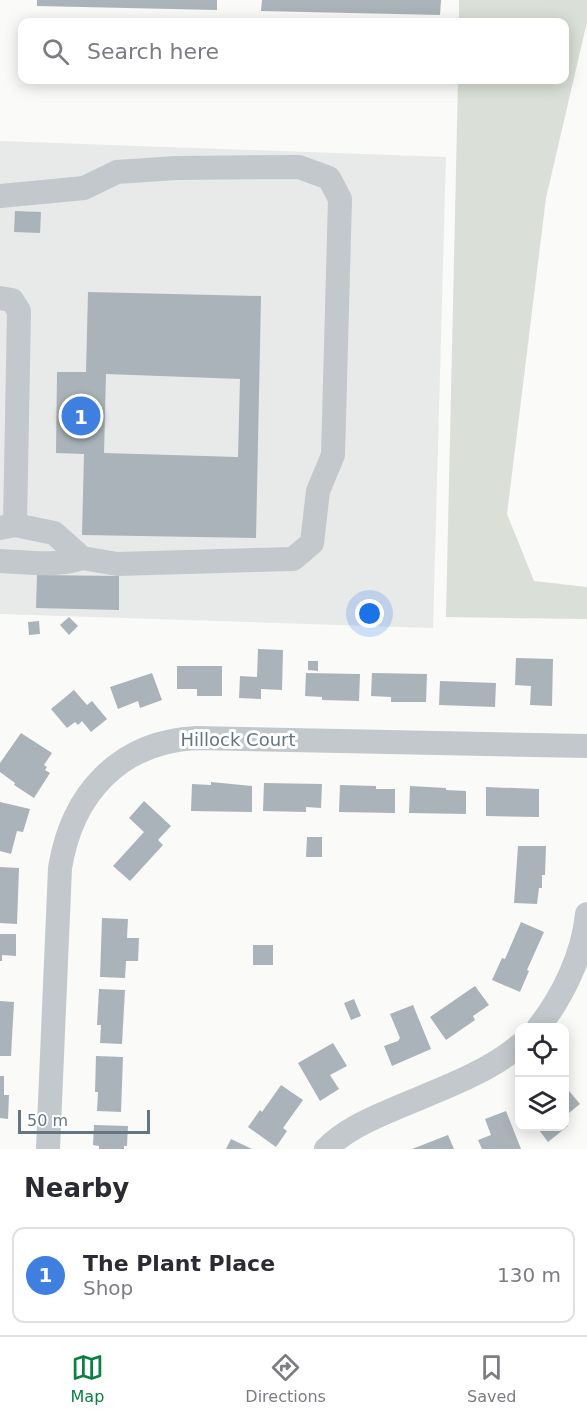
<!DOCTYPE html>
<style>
body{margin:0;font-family:"DejaVu Sans",sans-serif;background:#f7f7f7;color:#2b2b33}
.controls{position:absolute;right:18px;bottom:18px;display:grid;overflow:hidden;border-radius:12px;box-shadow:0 3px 15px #0003}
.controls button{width:54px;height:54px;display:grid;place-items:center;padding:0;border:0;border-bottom:2px solid #e1e1e2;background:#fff;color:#2b2b33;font:30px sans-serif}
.scale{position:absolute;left:18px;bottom:15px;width:132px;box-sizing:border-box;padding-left:6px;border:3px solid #657683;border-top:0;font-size:16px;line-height:21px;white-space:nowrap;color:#657683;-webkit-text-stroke:4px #fff;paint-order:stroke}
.you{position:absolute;left:370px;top:614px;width:21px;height:21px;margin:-15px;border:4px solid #fff;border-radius:50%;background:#1a73e8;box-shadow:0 0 0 9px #1a73e833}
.badge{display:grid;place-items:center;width:39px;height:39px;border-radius:50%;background:#0b8043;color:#fff;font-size:20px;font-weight:700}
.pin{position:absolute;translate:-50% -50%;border:3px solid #fff;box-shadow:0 2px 6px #0006}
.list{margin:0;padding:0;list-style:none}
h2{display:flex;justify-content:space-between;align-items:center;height:78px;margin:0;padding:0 24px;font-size:26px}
h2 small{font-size:20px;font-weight:400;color:#7c7c81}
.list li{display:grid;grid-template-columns:39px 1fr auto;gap:18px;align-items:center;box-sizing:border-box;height:96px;margin:0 12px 12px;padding:0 12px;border:2px solid #e1e1e2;border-radius:12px}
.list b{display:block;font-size:22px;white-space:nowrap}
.list p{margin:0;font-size:20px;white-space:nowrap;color:#7c7c81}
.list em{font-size:20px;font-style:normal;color:#7c7c81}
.icon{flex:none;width:33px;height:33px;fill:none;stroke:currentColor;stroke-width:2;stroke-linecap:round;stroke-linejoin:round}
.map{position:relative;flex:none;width:587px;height:1149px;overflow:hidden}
.search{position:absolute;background:#fff;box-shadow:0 3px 15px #0003;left:18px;right:18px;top:18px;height:66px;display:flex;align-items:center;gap:15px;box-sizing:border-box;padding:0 21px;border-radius:12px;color:#7c7c81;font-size:22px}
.sheet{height:186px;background:#fff}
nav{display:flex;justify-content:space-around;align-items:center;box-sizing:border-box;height:84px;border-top:2px solid #e1e1e2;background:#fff;font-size:16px;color:#7c7c81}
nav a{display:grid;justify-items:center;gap:3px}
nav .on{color:#0b8043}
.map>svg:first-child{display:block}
.built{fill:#e8e9e9}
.green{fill:#dadfd7}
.building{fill:#aab3b9;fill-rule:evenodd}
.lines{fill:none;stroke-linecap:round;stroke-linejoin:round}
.minor{stroke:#c3c8cc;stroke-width:24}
.labels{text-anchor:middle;stroke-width:6;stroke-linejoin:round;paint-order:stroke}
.street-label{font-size:18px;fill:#657683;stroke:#fff}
</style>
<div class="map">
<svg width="587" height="1149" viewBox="0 0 587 1149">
<rect width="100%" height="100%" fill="#fafaf8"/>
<polygon class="built" points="0,141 446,157 433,628 0,614"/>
<polygon class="green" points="459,0 587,0 587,22 546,198 507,514 534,581 587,587 587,619 446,617 458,80 564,80 564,22 459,22"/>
<g class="building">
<polygon points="37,0 217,0 217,10 37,6"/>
<polygon points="262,0 441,0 440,15 261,11"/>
<polygon points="15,211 41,212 40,233 14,232"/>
<path d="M88 292 261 296 256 538 82 535 84 454 56 453 57 372H86ZM106 374 240 379 238 457 104 453Z"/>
<polygon points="37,575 119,576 119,610 36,608"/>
<polygon points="69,617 78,626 69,635 60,625"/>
<polygon points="39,621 40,634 29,635 28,622"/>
<polygon points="258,649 283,650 282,690 261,689 261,699 239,698 240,676 257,677"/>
<polygon points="516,658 553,659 552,706 530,705 531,686 515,685"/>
<polygon points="308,661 318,661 318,671 308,670"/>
<polygon points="177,666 222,666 222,696 197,696 197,689 177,689"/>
<polygon points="152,673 162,700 140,708 138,701 118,709 110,687"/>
<polygon points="306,673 360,674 359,701 322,700 322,697 305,696"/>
<polygon points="372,673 427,674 426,702 391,702 391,697 371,696"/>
<polygon points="440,681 496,683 495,707 439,705"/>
<polygon points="74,690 87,705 92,701 107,719 91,732 82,721 78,725 75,722 67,728 51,709"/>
<polygon points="21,733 52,753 44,765 47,767 45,770 50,773 34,798 14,785 15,783 0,772 0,763"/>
<polygon points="211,782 252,786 252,812 191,811 192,784 211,785"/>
<polygon points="264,783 322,784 321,808 306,807 306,812 263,811"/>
<polygon points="340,785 376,786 376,789 395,789 395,813 339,812"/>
<polygon points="410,786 446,788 446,790 466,791 466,814 409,813"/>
<polygon points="486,787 539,789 539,817 486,816"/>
<polygon points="144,801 171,826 158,840 163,845 130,881 113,866 144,832 129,818"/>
<polygon points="0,802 30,809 23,832 17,831 11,854 0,851"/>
<polygon points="307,837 322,837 322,857 306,857"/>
<polygon points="518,846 546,846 545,875 542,875 542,888 539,888 537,904 514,903"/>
<polygon points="0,867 19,868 17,924 0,923"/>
<polygon points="102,918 128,919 127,938 139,938 138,961 126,961 125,978 100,977"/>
<polygon points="521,922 544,932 527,970 529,971 520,992 492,980 502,958 505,959"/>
<polygon points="0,934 16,934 16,956 2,955 2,961 0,961"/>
<rect x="253" y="945" width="20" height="20"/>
<polygon points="475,986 489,1005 473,1016 475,1020 446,1040 430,1017"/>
<polygon points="99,989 125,990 122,1044 100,1043 101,1025 97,1025"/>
<polygon points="354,999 361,1016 351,1020 344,1003"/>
<polygon points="0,1001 14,1002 11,1056 0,1056"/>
<polygon points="413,1005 431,1049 392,1066 384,1046 398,1041 400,1038 390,1014"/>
<polygon points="333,1043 347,1066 330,1075 339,1089 320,1101 298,1063"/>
<polygon points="96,1056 123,1057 121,1112 97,1111 98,1092 95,1092"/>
<polygon points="0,1076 4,1076 4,1095 9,1095 8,1119 0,1118"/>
<polygon points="281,1085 303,1100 283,1128 287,1131 276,1147 248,1127 260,1110 262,1112"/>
<polygon points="564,1085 580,1104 564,1117"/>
<polygon points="506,1111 521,1149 482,1149 478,1140 491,1135 485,1119"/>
<polygon points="564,1122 568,1126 548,1142 536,1126 564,1126"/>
<polygon points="94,1125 128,1126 127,1146 124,1146 124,1149 99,1149 99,1146 93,1145"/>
<polygon points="448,1135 454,1149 412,1149"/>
<polygon points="231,1139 252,1149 226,1149"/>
</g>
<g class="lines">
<g class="minor">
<polyline points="0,196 84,188 117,172 176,168 299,167 329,178 340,199 333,455 318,491 312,543 293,559 117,564 82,558 54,533 15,525"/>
<polyline points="0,298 12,300 19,311 15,525 0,528"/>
<path d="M0 561C27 562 57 567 82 558"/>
<path d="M538 1028C563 996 583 955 587 914"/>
<path d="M48 1149 60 868C72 794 119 742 196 738L587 746"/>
<path d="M326 1149C344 1131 366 1121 389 1111 432 1092 483 1076 520 1045"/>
</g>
</g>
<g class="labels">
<g class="street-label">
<text x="238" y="746">Hillock Court</text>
</g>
</g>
</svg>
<div class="controls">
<button><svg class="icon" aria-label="locate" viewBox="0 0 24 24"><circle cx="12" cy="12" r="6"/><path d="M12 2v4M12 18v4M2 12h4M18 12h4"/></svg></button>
<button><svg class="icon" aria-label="layers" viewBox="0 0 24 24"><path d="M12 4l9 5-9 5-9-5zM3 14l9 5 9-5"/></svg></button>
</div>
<div class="scale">50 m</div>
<div class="you"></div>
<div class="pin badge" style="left:81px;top:416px;background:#3f7fe0">1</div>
<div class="search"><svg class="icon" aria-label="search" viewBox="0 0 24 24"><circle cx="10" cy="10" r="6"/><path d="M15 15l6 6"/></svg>Search here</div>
</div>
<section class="sheet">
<h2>Nearby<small></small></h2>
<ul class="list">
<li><span class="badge" style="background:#3f7fe0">1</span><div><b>The Plant Place</b><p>Shop</p></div><em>130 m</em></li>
</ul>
</section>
<nav>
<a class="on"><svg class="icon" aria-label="map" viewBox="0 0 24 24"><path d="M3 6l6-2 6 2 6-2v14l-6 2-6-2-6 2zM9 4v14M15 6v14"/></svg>Map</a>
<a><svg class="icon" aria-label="directions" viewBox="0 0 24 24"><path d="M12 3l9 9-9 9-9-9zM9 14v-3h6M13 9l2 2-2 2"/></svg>Directions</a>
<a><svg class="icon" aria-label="saved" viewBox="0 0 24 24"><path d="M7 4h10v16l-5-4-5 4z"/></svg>Saved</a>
</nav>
